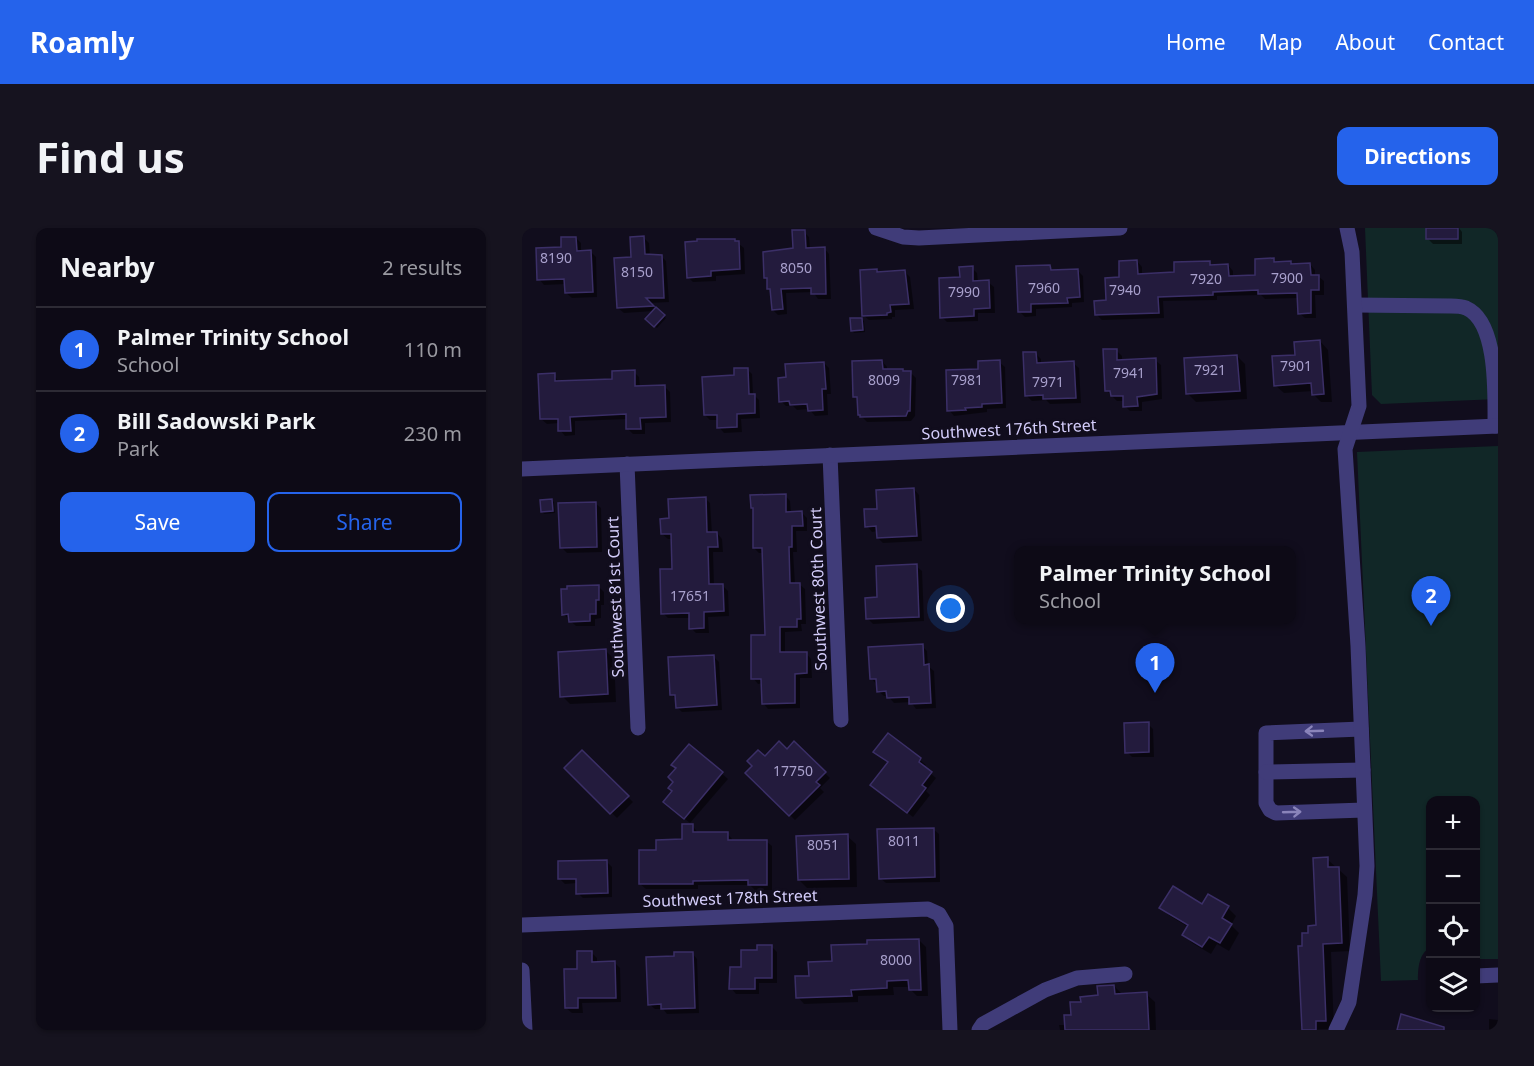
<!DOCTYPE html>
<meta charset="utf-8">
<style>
body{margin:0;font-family:"Noto Sans",sans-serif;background:#16131f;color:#f1f3f6}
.controls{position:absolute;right:18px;bottom:18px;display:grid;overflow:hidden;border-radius:12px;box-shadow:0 2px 4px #0004}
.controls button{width:54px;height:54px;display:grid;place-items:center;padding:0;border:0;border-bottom:2px solid #2d2b35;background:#0d0a16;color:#f1f3f6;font:30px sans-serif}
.you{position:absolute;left:429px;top:381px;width:21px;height:21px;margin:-15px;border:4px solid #fff;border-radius:50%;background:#1a73e8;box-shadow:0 0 0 9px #1a73e833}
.badge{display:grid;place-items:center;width:39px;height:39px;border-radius:50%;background:#2563eb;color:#fff;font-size:20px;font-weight:700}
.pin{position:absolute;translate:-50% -50px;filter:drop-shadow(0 2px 3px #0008)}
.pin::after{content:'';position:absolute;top:32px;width:21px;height:18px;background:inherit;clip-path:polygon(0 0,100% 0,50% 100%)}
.popup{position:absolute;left:492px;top:318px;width:282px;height:78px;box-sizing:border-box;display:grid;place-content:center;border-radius:12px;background:#0d0a16;filter:drop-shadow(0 2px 4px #0005);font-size:20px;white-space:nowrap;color:#9a9aa1}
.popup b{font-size:22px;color:#f1f3f6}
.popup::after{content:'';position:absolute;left:50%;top:100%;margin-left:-12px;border:12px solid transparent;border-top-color:#0d0a16}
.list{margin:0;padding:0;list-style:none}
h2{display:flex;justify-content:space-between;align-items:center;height:78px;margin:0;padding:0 24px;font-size:26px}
h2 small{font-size:20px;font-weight:400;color:#9a9aa1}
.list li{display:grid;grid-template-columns:39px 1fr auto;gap:18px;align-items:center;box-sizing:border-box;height:84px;padding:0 24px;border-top:2px solid #2d2b35}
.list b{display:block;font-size:22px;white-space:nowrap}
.list p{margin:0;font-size:20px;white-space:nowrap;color:#9a9aa1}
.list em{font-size:20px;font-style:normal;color:#9a9aa1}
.actions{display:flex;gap:12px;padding:18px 24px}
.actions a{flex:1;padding:14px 0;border:2px solid #2563eb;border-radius:12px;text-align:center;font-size:21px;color:#2563eb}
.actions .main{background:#2563eb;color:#fff}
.icon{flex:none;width:33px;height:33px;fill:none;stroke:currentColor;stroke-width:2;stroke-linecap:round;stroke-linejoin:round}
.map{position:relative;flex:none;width:976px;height:802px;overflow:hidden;border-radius:12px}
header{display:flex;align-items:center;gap:36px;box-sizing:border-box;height:84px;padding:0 30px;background:#2563eb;color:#fff}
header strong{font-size:28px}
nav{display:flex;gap:33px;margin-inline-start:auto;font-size:21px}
.intro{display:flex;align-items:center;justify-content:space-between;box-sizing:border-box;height:144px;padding:0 36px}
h1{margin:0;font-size:42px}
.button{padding:15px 27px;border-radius:12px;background:#2563eb;color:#fff;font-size:21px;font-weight:700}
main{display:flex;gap:36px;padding:0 36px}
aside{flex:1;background:#0d0a16;border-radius:12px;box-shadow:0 2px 4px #0004}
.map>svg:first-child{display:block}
.green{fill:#112727}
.shadow{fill:#0007}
.building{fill:#231b3d;stroke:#3b2f67;stroke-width:1.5}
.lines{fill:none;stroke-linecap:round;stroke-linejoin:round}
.minor{stroke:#403c79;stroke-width:15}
.oneway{stroke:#8a84ba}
.labels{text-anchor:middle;stroke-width:6;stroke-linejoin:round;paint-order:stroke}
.number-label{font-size:14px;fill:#a8a0cc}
.street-label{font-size:16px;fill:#d4cdfb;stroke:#110d1d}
</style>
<header>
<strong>Roamly</strong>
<nav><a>Home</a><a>Map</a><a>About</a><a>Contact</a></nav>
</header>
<div class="intro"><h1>Find us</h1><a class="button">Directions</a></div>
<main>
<aside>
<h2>Nearby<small>2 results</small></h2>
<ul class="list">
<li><span class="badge">1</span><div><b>Palmer Trinity School</b><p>School</p></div><em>110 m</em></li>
<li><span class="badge">2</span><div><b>Bill Sadowski Park</b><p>Park</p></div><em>230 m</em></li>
</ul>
<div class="actions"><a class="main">Save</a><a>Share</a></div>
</aside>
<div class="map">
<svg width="976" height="802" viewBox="0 0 976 802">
<rect width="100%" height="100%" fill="#110d1d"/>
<g class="green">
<polygon points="843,0 976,0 976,171 859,176 850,167"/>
<path d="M976 218V731H956L954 725V572H908V720C897 725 896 740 896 752L859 753 835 224Z"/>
</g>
<g class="shadow">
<polygon points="906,0 937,0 940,4 940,16 911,16 906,11"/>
<polygon points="282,4 287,9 288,21 302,20 307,26 309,71 296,71 291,64 264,65 265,86 256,87 251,82 250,64 246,61 246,52 244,49 272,21"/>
<polygon points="54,10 59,15 59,24 69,24 74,29 75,69 50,70 44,65 44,56 22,57 17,51 41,21"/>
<polygon points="122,10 127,15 128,28 139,28 144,33 147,74 127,75 144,90 135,100 126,91 132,83 102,85 96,80 111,31"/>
<polygon points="212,12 222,20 223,46 194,48 194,53 171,54 166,49"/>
<polygon points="751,32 754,35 769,34 771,37 788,36 793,42 793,48 796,48 802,53 802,67 793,67 794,90 783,90 777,85 777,70 743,71 739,67 695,68 695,72 641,73 642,90 580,92 575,87 599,51 615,33 620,39 620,47 654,46 687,35 690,38 706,37 711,43 711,50 735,48"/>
<polygon points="528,39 532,43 556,43 561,48 562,74 550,75 550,79 514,81 514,88 503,89 498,84"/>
<polygon points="450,40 455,45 456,54 466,54 472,59 473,85 456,85 456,93 425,94 420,89 439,51"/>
<polygon points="354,43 357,45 383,44 388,49 392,81 373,82 373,89 370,89 370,91 347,92 341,87"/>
<polygon points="340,91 342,93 343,104 332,105 330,102"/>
<polygon points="798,113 806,122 810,174 799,174 791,166 791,163 762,165 753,157 774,128"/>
<polygon points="594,122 600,128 600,133 633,132 639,137 640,171 620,174 620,183 608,183 603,178 602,173 595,173 584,162"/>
<polygon points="513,125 519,131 519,136 551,135 557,140 559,175 528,176 524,172 510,173 505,168"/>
<polygon points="715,128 723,136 725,171 674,174 666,166"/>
<polygon points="360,133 365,139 365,143 380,142 383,145 389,145 394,150 393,188 389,193 345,194 337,186 337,173 332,168"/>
<polygon points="477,134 483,139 484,180 465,181 465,184 432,188 427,182 458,142"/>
<polygon points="302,135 307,140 309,166 305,166 306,187 293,188 287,181 275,182 271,178 264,178 259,173 266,150"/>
<polygon points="225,141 230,146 231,166 237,172 238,190 219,191 220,204 202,205 197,199 196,192 188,192 183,187 213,149"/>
<polygon points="112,144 117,149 118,159 142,158 148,164 149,194 123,195 123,206 111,206 106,201 106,191 53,193 53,207 43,208 38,202 37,195 25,196 19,191 32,147 37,154 92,152"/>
<polygon points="392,261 397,267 400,313 361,315 356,310 356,303 350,304 345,298 356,282"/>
<polygon points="263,267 268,273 269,285 280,285 285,290 285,303 274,303 275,324 271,324 273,356 277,356 283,361 284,396 279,396 280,403 263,404 263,425 284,425 289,431 290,450 278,450 278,480 246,481 241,475 241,455 236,456 231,450 244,408 242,325 237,325 232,320"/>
<polygon points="183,270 188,275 190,306 195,305 200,311 201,324 191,324 192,358 200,357 206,363 207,388 186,389 187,405 174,405 169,400 169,390 146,390 141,385 152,342 151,311 146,311 140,306 148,292"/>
<polygon points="30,272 32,274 33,285 22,286 20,283"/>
<polygon points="73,275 79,280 80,324 45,325 40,320"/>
<polygon points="394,338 400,343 402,393 351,396 346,391 357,371"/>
<polygon points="76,358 82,364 82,377 79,377 79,390 73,391 73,398 54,398 41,386"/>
<polygon points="400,418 405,423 406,438 412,443 414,480 394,481 389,474 372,475 366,468 362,468 356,463 354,456 349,450"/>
<polygon points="84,423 92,431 94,474 48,476 40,468"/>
<polygon points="192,429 197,434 200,482 160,484 155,479 155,472 149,466"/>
<polygon points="626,496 631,501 632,529 610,529 605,524"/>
<polygon points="366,507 398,532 404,537 401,539 414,550 404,563 408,567 391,589 355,562 367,535 359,529"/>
<polygon points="272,515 308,550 298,560 302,564 273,592 225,545 243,530 265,523"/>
<polygon points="168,518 206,551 168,595 148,579 155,541"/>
<polygon points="60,524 111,574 95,590 44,540"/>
<polygon points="170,597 176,605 205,605 210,611 210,613 244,613 250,618 250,662 233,662 228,657 176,657 176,661 124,661 118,656 135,623 162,613"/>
<polygon points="411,601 417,606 418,654 364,655 358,650"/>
<polygon points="325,608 334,616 335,659 285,660 277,652"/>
<polygon points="805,631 825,649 828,723 809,724 812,801 781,802 782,719 788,707 796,699"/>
<polygon points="84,633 90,639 90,669 61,670 56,665 55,655 43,656 37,650"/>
<polygon points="681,678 706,680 714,688 709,697 717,705 707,723 695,716 689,726 670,715 662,707 666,699 648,688 639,680"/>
<polygon points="397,712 404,719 406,768 395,768 388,761 388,759 371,759 372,767 336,768 336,774 282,776 276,769 288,749 312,734"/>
<polygon points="250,719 255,724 255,755 237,755 237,766 214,766 209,760 221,741 236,724"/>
<polygon points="70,725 75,730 75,735 93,735 98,740 99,774 60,775 61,785 50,785 44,780 56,742"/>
<polygon points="170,725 175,731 177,785 145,786 141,781 133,781 127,776 154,729"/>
<polygon points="592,758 601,767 624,766 633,774 634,802 538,802 537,797 544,797 560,775 577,769"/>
<polygon points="967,791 976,792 976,802 967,802"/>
</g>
<g class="building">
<rect x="904" y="0" width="32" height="11"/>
<polygon points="270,2 283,2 284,20 303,19 304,66 289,66 289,60 259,61 261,81 250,82 248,61 245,61 245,50 242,50 241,24 271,20"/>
<polygon points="122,8 123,26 140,27 142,70 124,70 132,78 95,80 92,30 109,29 108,9"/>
<polygon points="39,9 54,9 55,23 69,22 71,64 43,65 42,51 15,52 14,20 39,19"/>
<polygon points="175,11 213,11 213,13 217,13 218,41 189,43 189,48 165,50 163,14 175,13"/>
<polygon points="752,30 752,34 769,33 769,36 788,35 789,47 797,47 797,62 789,62 789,85 776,86 775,65 736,66 736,62 691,64 691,67 636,69 637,85 573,87 572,73 584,72 583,50 597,49 597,33 615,32 616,46 652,44 652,34 688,33 688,37 706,36 707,48 733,47 733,31"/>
<polygon points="528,37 529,42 556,41 558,69 545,70 546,75 509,76 509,84 496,84 494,38"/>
<polygon points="451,38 451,53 467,52 468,80 452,81 452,88 418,90 417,50 438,49 437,39"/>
<polygon points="355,41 355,44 383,42 387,76 368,77 369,84 365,85 365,87 340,88 338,42"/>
<polygon points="134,79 143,87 132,99 123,91"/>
<polygon points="328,90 340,90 341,102 329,103"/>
<polygon points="798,112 802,166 790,167 789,155 752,158 750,128 773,127 772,114"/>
<polygon points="581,121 595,121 595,132 634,130 635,166 615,169 616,178 601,179 601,168 589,168 588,163 583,163"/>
<polygon points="501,124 514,124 515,135 552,133 554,170 521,171 521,167 503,168"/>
<polygon points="715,127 718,163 664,166 662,130"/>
<polygon points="360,132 361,141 381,141 381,143 389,143 388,183 386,183 384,188 338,189 338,187 336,187 335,169 331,169 330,133"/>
<polygon points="478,132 480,175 460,176 460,179 443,180 444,182 425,183 424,142 456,141 456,133"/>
<polygon points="302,134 304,161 300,161 301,182 286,183 285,176 268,177 267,173 257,174 256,150 264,149 263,136"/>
<polygon points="212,140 226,140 227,166 233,166 233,185 215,186 215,199 195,200 195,187 182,187 180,149 212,147"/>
<polygon points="113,142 113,158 143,157 144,189 118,190 119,201 104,201 104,186 48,189 49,203 36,203 36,191 18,191 16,146 33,145 33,153 90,151 90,143"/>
<polygon points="392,260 395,308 355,310 354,298 343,299 342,281 355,281 354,262"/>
<polygon points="264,266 264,284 280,283 281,298 270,298 270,319 267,319 268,355 278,355 279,391 275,391 275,399 258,399 258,424 285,424 285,445 273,446 273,475 240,476 239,451 229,451 229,407 243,407 240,320 231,320 231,280 229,280 228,267"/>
<polygon points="184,269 185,304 195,304 196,319 186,319 187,356 201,356 202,383 182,384 182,400 167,401 167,385 139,386 138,341 150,341 149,306 139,306 138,291 147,290 146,271"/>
<polygon points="30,271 31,283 19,284 18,272"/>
<polygon points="74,274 75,319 38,320 36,275"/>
<polygon points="395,336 397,389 344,391 343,370 355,369 354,338"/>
<polygon points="77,357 77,372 74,372 74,386 68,386 68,393 47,394 46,386 40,387 39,361 45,361 45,358"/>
<polygon points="401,416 402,437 407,436 409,475 387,476 387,469 365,470 364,463 355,464 354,451 348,451 346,419"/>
<polygon points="84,421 86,466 38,469 36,424"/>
<polygon points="192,427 195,477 154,480 153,467 148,467 146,429"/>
<polygon points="627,494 627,524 603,525 602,495"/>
<polygon points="366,505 399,530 397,534 410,544 400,557 404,560 385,585 348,557 366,534 351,524"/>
<polygon points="257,513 265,521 272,513 304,544 294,554 298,557 267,588 223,545 230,538 225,533 236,522 243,528"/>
<polygon points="167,516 201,544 162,591 141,574 150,563 146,560 151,554 146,549 154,540 149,537"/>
<polygon points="60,522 107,568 88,586 42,540"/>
<polygon points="160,596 171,596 171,604 206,604 206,612 245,612 245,657 226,657 226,652 171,653 171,656 117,656 117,622 134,622 134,612 160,611"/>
<polygon points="412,600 413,649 357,651 355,601"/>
<polygon points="326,606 327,651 276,652 274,608"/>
<polygon points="806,629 806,639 817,639 820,715 801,716 804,793 794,793 794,802 780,802 776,718 780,718 780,705 786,705 786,698 794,697 791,630"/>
<polygon points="85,632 86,665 54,666 54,651 36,651 36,633"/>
<polygon points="651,658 680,676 686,666 707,678 700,690 710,696 698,715 687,709 680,719 660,707 666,697 637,680"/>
<polygon points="397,711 399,762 387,762 386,752 365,753 365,760 329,762 330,768 274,770 273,748 287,748 286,734 310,733 309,717 345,716 345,712"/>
<polygon points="235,717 250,717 250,750 233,750 233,761 207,761 208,739 219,739 219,722 235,722"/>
<polygon points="55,723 70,723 70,734 93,733 94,770 56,770 56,780 43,780 42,741 55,741"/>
<polygon points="152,724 171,724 173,780 139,781 139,776 126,777 124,729 152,728"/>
<polygon points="592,757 593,766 625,764 627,802 543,802 542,787 549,787 548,774 559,774 558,769 576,767 575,758"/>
<polygon points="879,786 922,799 922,802 875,802"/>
</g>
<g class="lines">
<g class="minor">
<polyline points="354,0 381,9 397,10 598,0"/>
<path d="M833 77 929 78C934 78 939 78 944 80 976 94 973 166 973 198"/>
<polyline points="308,227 319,492"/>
<polyline points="105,236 116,500"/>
<polyline points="0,241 976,198"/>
<polyline points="839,501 744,505 744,575 748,582 754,585 842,582"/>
<polyline points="744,544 841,542"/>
<polyline points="0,697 406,681 417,686 424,698 428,802"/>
<polyline points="0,742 3,802"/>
<polyline points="954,748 976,747"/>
<polyline points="457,802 461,796 523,762 555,750 603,746"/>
<polyline points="814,802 827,774 843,667 845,638 836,418 823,221 837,178 830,24 825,0"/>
</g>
</g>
<defs><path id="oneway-shaft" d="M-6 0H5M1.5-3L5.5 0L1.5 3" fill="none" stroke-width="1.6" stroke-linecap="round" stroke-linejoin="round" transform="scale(1.5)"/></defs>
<g class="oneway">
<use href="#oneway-shaft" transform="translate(792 503) rotate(178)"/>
<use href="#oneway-shaft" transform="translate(770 584) rotate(-2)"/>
</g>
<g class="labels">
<g class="number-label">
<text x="34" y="35">8190</text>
<text x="274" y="45">8050</text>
<text x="115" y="49">8150</text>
<text x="765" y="55">7900</text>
<text x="684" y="56">7920</text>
<text x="522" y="65">7960</text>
<text x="603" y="67">7940</text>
<text x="442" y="69">7990</text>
<text x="774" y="143">7901</text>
<text x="688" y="147">7921</text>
<text x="607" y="150">7941</text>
<text x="362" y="157">8009</text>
<text x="445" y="157">7981</text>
<text x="526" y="159">7971</text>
<text x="168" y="373">17651</text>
<text x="271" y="548">17750</text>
<text x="382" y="618">8011</text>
<text x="301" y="622">8051</text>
<text x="374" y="737">8000</text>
</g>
<g class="street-label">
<text transform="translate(487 201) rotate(-3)" y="6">Southwest 176th Street</text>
<text transform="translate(296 361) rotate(-92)" y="6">Southwest 80th Court</text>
<text transform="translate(93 369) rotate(-92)" y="6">Southwest 81st Court</text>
<text transform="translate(208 670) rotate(-2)" y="6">Southwest 178th Street</text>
</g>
</g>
</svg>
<div class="controls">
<button>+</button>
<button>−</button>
<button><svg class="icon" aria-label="locate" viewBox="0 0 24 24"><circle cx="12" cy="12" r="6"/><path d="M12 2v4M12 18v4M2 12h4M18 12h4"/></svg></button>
<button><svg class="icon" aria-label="layers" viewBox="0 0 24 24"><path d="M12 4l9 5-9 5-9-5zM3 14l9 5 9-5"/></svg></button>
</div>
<div class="you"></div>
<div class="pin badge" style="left:633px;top:465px">1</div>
<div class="popup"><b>Palmer Trinity School</b>School</div>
<div class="pin badge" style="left:909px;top:398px">2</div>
</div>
</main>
